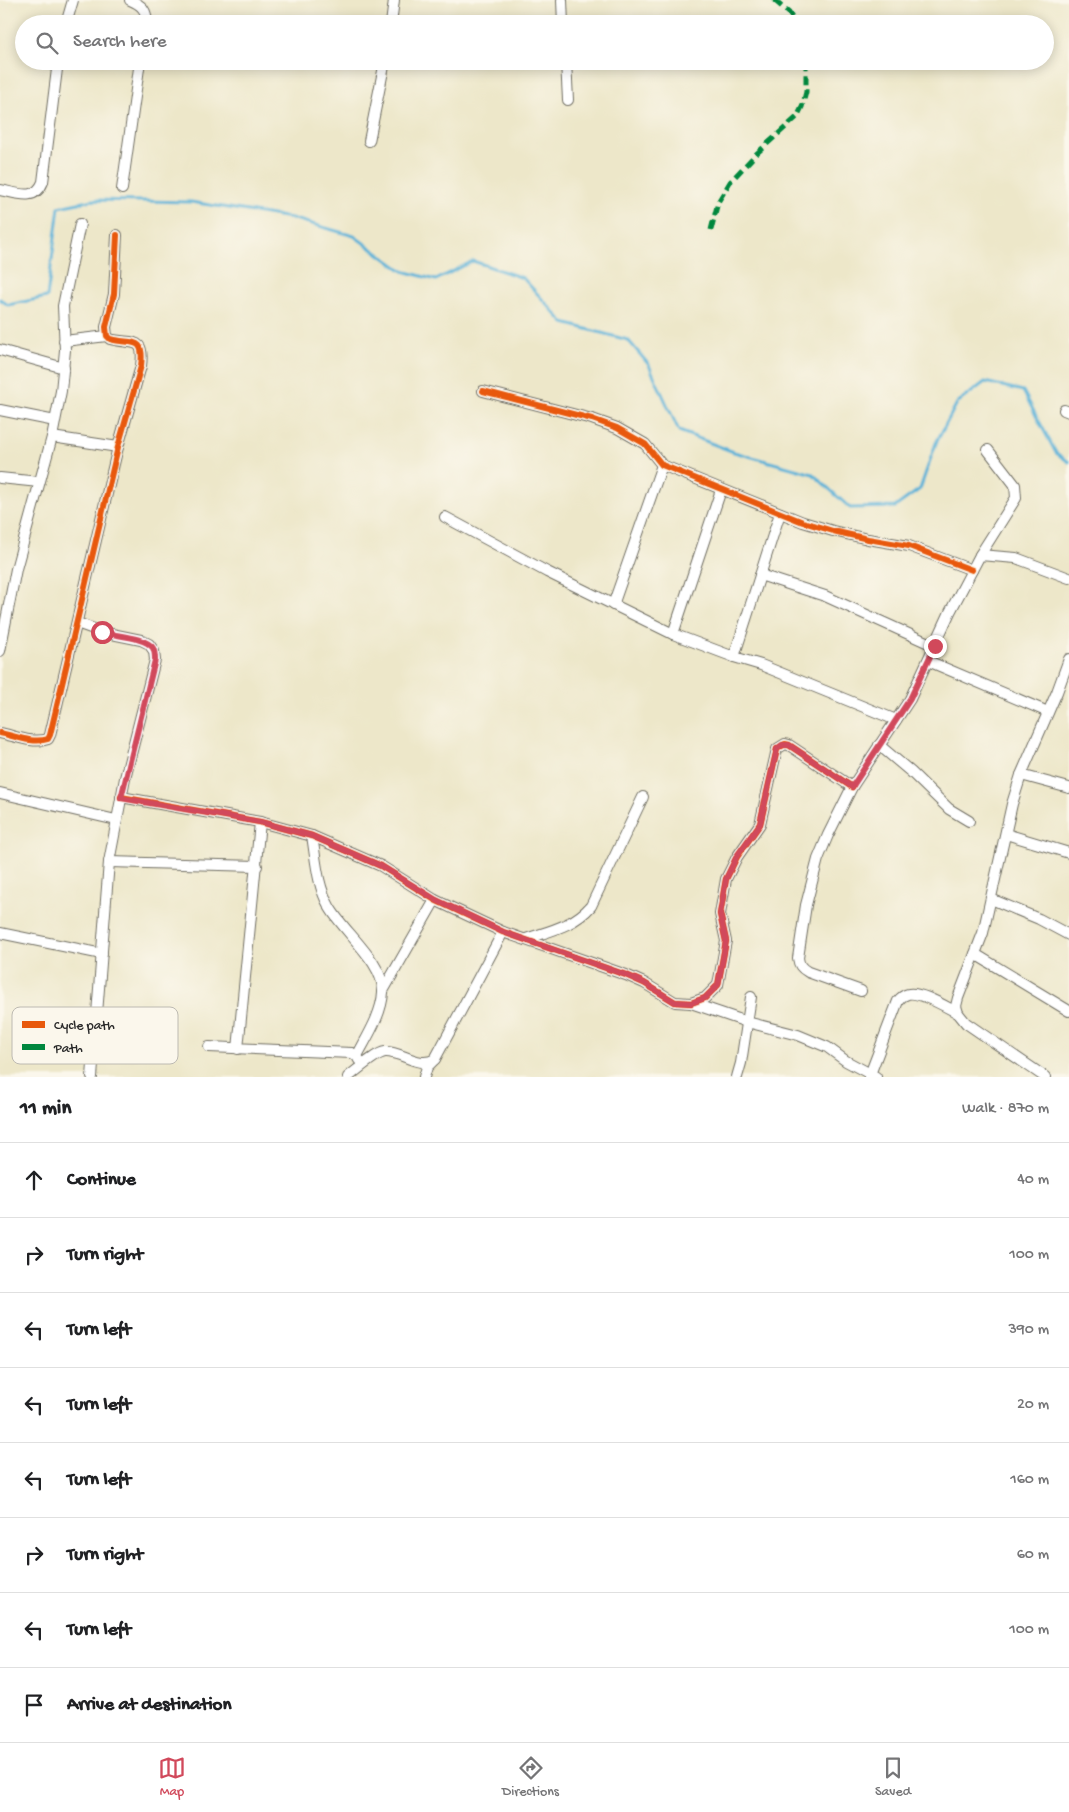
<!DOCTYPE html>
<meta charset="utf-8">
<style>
body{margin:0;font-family:"Gochi Hand",sans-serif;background:#f6f6f6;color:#202124}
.stop{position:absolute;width:15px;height:15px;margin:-11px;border:4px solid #d1495b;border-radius:50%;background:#fff}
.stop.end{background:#d1495b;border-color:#fff;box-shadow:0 1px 5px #0008}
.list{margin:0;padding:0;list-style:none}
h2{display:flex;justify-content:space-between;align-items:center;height:65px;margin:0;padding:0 20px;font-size:21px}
h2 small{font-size:16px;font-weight:400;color:#757577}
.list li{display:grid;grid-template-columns:32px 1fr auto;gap:15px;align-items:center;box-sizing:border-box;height:75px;padding:0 20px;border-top:1px solid #e0e0e0}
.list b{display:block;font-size:19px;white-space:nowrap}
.list em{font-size:16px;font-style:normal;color:#757577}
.icon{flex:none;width:28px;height:28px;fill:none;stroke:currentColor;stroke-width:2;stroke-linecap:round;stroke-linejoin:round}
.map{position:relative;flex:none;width:1069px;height:1077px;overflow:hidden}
.search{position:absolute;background:#fff;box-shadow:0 2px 12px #0003;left:15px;right:15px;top:15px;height:55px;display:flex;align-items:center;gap:12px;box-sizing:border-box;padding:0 18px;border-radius:28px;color:#757577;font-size:19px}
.sheet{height:665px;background:#fff}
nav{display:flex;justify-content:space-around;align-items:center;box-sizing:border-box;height:70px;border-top:1px solid #e0e0e0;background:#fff;font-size:14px;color:#757577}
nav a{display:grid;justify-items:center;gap:2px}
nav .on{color:#d1495b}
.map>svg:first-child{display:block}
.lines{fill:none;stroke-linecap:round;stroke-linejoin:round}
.stream{stroke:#5cb2d8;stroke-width:3}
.minor-casing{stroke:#6f6d62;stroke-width:12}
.minor{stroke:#fff;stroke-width:10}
.quiet{stroke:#00873e;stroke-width:5;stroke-dasharray:10 5;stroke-linecap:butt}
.cycleway-casing{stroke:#fbf7ec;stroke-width:9}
.cycleway{stroke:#e8590c;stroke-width:6}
.route{stroke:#d1495b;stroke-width:6}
.key{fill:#fbf7ec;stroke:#bdbab2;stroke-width:1}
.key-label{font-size:14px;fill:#2b2b2b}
</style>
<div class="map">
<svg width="1069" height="1077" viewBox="0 0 1069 1077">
<rect width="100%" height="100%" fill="#fbf7ec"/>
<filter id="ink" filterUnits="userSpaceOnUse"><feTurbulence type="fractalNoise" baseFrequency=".02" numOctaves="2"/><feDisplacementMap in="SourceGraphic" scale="10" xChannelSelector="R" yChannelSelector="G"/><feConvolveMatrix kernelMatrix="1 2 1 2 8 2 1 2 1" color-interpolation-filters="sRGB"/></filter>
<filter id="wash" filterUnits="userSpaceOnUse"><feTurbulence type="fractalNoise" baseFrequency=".0096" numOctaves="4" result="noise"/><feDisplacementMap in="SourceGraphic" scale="20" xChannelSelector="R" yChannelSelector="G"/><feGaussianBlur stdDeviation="1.12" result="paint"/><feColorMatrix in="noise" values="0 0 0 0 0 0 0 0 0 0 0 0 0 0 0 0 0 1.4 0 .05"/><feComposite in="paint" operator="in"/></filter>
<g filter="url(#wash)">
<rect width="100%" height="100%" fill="#ede7c9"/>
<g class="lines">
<polyline class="stream" points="0,299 8,305 47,297 59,207 93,200 191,202 291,218 354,236 403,271 436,280 473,261 523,278 564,323 628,340 649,365 679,431 734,452 813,474 850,508 895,507 920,489 936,443 957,403 985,382 1023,391 1056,453 1069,462"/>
</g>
</g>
<g filter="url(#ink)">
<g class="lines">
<g class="minor-casing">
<g id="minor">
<path d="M130 0C142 5 147 10 147 24"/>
<polyline points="562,0 563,24"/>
<polyline points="66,24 73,0"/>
<polyline points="391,24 394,0"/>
<polyline points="566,61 568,100"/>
<polyline points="369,141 385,61"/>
<polyline points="122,189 140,61"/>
<path d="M0 190C17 193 35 202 43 182L58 61"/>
<polyline points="64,341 107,336"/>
<polyline points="0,350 64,368"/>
<polyline points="483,391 592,419 617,428 645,444 662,465 803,522 833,531 868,539 909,546 972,570"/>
<polyline points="0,410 55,421"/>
<polyline points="1064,410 1069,412"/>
<polyline points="52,437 118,447"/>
<polyline points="0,478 39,482"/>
<polyline points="445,517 547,572 673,634 734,657 761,665 896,720"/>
<polyline points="980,555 1016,498 1015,485 988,450"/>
<polyline points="760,575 825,596 935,646"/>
<polyline points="613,605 662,465"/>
<polyline points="77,623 102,632 141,640 149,644 154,651 155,660 125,778 109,862 92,1077"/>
<polyline points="673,634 721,490"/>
<polyline points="0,651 16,569 52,437 61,391 65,350 63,306 80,224"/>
<polyline points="734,657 780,513"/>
<polyline points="928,661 1048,712"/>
<path d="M0 733C15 736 33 744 48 739L50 735 118 447 141 366C145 335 132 345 110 339L107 336 106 327 114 294 117 235"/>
<polyline points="879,745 911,772 949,809 969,821"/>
<polyline points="1021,775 1069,788"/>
<polyline points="0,793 116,820"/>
<polyline points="121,797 260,822 312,836 381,866 435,900 503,932 626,975 644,983 675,1002 691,1003 705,998 718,985 726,941 720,914 726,879 737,857 760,824 777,749 785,744 789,745 852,787"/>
<polyline points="1006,834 1069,853"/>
<path d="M312 836C316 859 317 885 329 906 343 932 384 962 383 992 382 1014 367 1037 357 1056"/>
<polyline points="109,862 257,866"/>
<polyline points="991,899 1039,919 1069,935"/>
<polyline points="0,933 102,954"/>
<path d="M526 939C549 931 574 926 591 906L643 797"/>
<polyline points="975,954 1069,1011"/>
<polyline points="383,991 435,900"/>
<path d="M861 991 808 972C801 968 799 965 798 958L806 905 818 859 828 835 852 787 910 699 950 612 980 555 1016 558 1069 578"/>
<polyline points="691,1003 747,1022 798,1035 827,1047 846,1061 876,1077"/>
<polyline points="209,1047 352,1053 357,1056 359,1060"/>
<polyline points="238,1049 260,822"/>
<path d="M348 1077C356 1071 376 1053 385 1052 401 1051 419 1069 435 1059L503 932"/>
<polyline points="424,1077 427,1067 435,1059"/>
<polyline points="737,1077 741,1063 751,997"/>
<path d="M869 1077 898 1001C901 997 904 995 908 994 920 991 946 1007 958 1013"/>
<polyline points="1045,1077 966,1023 958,1013 956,1006 958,998 983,933 1012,804 1021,775 1057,692 1069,659"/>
</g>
</g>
<use href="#minor" class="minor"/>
<g class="quiet">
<polyline points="774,0 789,13 796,24"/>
<polyline points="711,230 718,202 730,182 756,154 797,117 802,107 806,92 806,61"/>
</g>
<g class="cycleway-casing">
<g id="cycleway">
<polyline points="483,391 592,419 617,428 645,444 662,465 803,522 833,531 868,539 909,546 972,570"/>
<path d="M0 733C15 736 33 744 48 739L50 735 118 447 141 366C145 335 132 345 110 339L107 336 106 327 114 294 117 235"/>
<polyline points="121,797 260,822 312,836 381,866 435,900 503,932 626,975 644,983 675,1002 691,1003 705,998 718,985 726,941 720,914 726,879 737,857 760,824 777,749 785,744 789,745 852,787"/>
</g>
</g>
<use href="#cycleway" class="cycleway"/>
</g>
</g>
<g class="lines" filter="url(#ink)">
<path class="route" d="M102 632C115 636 146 637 153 648 155 652 155 656 155 660L121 798 260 822 312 836 381 866 436 900 503 932 626 975 644 983 675 1002 691 1003 705 998 718 985 726 941 720 914 726 879 737 856 760 824 777 749 782 745H789L852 787 910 699 935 646"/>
</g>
<rect x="12" y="1007" width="166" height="57" rx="8" class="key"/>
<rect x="22" y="1021" width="23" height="7" fill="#e8590c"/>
<rect x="22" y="1044" width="23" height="6" fill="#00873e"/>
<g class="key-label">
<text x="54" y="1029">Cycle path</text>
<text x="54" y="1052">Path</text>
</g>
</svg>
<div class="stop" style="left:102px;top:632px"></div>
<div class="stop end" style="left:935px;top:646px"></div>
<div class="search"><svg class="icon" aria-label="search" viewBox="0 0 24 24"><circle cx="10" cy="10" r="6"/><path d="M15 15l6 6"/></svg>Search here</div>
</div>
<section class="sheet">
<h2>11 min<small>Walk · 870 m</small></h2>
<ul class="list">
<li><svg class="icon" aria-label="ahead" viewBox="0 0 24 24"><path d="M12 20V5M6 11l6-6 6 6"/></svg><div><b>Continue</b></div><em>40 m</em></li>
<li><svg class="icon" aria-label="right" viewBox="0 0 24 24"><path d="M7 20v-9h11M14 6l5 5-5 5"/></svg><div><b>Turn right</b></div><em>100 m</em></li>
<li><svg class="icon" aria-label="left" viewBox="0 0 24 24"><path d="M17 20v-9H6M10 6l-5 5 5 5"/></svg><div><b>Turn left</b></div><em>390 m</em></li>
<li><svg class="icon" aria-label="left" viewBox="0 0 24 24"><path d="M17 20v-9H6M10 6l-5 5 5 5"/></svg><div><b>Turn left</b></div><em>20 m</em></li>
<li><svg class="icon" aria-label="left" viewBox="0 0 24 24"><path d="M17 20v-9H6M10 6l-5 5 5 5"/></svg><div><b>Turn left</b></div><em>160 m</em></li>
<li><svg class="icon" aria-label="right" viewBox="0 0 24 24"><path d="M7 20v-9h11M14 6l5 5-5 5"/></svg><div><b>Turn right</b></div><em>60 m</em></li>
<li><svg class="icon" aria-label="left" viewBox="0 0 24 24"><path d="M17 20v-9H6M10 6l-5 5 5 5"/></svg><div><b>Turn left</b></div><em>100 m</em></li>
<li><svg class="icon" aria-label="arrive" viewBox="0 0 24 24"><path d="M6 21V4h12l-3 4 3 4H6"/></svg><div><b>Arrive at destination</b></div></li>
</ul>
</section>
<nav>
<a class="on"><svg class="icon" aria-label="map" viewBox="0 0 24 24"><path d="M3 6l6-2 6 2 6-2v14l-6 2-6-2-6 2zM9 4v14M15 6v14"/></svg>Map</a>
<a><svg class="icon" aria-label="directions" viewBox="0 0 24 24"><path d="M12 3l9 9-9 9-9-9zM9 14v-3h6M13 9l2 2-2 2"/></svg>Directions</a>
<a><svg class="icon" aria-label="saved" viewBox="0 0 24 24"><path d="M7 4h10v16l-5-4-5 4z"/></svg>Saved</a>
</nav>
